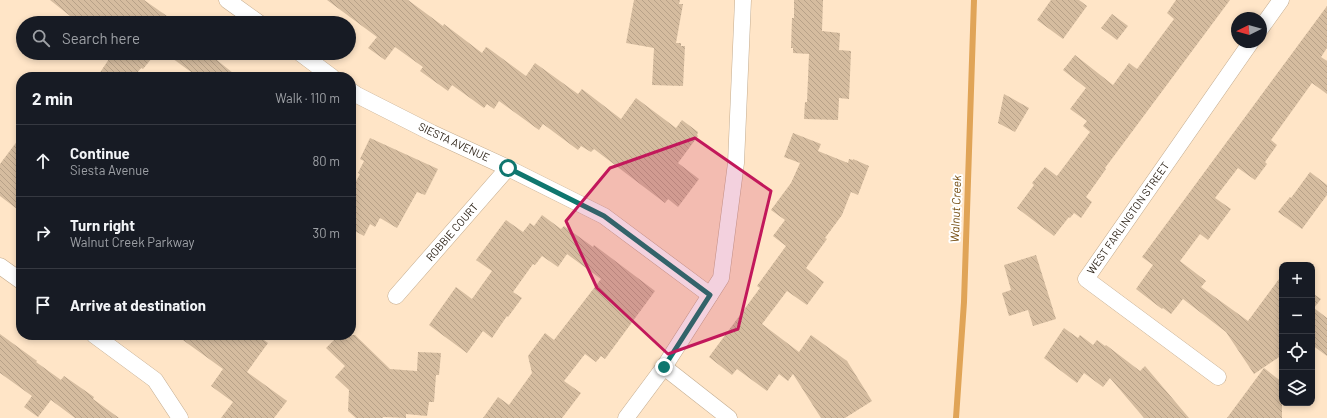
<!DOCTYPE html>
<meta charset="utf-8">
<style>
body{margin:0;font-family:Barlow,sans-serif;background:#242831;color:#f1f3f6}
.controls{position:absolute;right:12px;bottom:12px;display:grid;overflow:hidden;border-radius:8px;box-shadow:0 2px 6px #0003}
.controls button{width:36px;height:36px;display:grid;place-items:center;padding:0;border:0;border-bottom:1px solid #363941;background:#171b24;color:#f1f3f6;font:20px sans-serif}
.compass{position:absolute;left:1231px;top:12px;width:36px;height:36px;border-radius:50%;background:#171b24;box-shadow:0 2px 6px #0003;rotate:265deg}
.stop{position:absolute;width:12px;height:12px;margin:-9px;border:3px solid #0f766e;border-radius:50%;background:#fff}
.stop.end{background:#0f766e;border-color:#fff;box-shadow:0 1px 4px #0008}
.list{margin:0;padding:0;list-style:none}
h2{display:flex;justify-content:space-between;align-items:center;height:52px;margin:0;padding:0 16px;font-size:17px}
h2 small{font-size:13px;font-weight:400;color:#9ea1a6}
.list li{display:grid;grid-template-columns:26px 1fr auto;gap:12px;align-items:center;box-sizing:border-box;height:72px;padding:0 16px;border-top:1px solid #363941}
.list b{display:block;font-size:15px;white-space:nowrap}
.list p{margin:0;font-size:13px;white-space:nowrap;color:#9ea1a6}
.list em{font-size:13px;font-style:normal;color:#9ea1a6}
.icon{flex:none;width:22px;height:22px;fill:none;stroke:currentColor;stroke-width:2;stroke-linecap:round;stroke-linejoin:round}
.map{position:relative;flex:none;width:1327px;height:418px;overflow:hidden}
.search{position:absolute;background:#171b24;box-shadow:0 2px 6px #0003;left:16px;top:16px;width:340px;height:44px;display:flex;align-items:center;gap:10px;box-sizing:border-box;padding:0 14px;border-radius:22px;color:#9ea1a6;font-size:15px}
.panel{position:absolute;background:#171b24;box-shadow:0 2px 6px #0003;left:16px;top:72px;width:340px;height:268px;border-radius:16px}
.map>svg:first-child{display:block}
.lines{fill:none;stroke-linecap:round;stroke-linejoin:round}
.stream{stroke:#e0a457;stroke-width:6}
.building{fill:url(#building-back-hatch)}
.minor-casing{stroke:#c4ac8f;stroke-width:17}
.minor{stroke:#fff;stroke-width:16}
.route{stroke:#0f766e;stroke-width:5}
.marked{fill:#c2185b;fill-opacity:0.2;stroke:#c2185b;stroke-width:3;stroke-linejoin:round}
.labels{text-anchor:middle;stroke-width:4;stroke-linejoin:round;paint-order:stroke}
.street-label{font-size:11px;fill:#30261b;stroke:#fff}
.water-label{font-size:12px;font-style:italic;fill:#71490c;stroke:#fff}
</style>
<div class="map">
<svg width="1327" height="418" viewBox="0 0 1327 418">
<defs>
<pattern id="building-back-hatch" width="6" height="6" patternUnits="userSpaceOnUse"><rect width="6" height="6" fill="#d5bc9f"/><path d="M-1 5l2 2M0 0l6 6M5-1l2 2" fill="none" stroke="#b7a188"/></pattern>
</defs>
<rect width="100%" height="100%" fill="#ffe5c7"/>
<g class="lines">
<polyline class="stream" points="956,418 964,302 974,0"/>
</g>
<g class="building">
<polygon points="50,0 144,0 174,21 173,23 79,23"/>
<polygon points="327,0 408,0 443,26 444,24 482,53 486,47 488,48 526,76 535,63 578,94 582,89 621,119 636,98 676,128 682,120 698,132 697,135 698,136 678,163 699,179 678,207 668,199 665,203 594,149 591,152 581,146 578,150 543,124 539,130 499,101 494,109 487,104 484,108 452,85 448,91 420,71 423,67 395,47 385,60 368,48 377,37"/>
<polygon points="634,0 680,0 679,4 683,4 676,43 681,43 681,46 685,46 683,86 652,85 654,48 626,43"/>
<polygon points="794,0 823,0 822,31 840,33 839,50 851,51 849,99 839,98 838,120 804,119 805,102 807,102 809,54 793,53 793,48 791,48 792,18 794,18"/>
<polygon points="1051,0 1079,0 1087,6 1063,39 1037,20"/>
<polygon points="1176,0 1230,0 1105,168 1106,169 1086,197 1092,202 1081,218 1074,213 1070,218 1069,217 1054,236 1017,208 1034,185 1032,183 1045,167 1057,176 1090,132 1083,126 1087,121 1070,109 1086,88 1063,70 1075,55 1113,85 1129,63 1137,69 1174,19 1167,13"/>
<polygon points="1327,6 1327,48 1321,57 1327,61 1327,94 1312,83 1271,140 1277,145 1265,162 1267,164 1255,180 1238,168 1215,198 1231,209 1208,240 1200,234 1180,261 1206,281 1201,287 1248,321 1282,275 1282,355 1254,374 1226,332 1183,299 1171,314 1163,308 1162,309 1136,289 1153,265 1142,257"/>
<polygon points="1112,14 1128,26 1117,40 1101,28"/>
<polygon points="113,53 158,53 153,59 152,58 143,69 141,68 134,77 97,77"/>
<polygon points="165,53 208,53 238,77 198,77"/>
<polygon points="1004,94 1029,108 1015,132 998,123"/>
<polygon points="793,133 821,144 818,151 848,163 849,159 853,160 853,159 869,166 858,195 851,192 842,215 825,238 827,239 806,268 824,282 807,305 787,291 762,324 799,352 811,335 847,361 872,401 845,418 821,418 793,374 788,381 779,374 767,391 737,369 732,375 709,357 760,288 757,286 786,246 773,236 785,220 771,210 791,183 800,163 784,157"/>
<polygon points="21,136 21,212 0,196 0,164"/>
<polygon points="370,138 438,169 425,195 417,192 397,228 380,218 375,227 370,224 364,236 351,229 351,190 360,174 358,173 364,161 360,159"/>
<polygon points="1310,172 1327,185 1327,195 1302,229 1278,212 1290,197 1291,198"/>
<polygon points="542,215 561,229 564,226 593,247 594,245 655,291 605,359 601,356 596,362 585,354 564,381 581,393 562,418 483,418 498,397 509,405 532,373 528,356 545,333 554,340 601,279 567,254 558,267 542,256 535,265 533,264 513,292 522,298 508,317 507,316 492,338 483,331 467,353 429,325 456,287 472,299 492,271 476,260 506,220 523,232 530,223 534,226"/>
<polygon points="1036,255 1056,319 1033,326 1028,310 1009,316 1002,293 1011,290 1004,265"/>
<polygon points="1312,293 1321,299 1314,308 1327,318 1327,356 1312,345"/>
<polygon points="1064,328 1078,338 1080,335 1093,345 1097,340 1105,346 1106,345 1140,371 1145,366 1189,418 1144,418 1110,378 1103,387 1084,373 1077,383 1044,358"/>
<polygon points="0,334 37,361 36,362 61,380 64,376 94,397 93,399 119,418 75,418 51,400 38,417 24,407 32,396 0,373"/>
<polygon points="176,335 257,335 268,343 247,372 287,401 274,418 221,418 233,402 211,386 223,369"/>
<polygon points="339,335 355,335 390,369 417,371 418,352 441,353 439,375 436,375 434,402 429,402 427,416 406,414 406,418 383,417 383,418 356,418 348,411 349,390 335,377 345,366 326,348"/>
<polygon points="1264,368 1282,382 1282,418 1227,418"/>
</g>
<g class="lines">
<g class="minor-casing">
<g id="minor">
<polyline points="227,0 259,23"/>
<polyline points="1261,28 1281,0"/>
<polyline points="300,53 332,77"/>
<polyline points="351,91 357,95 432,133 508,168 604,216 710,295"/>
<polyline points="0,266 21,281"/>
<polyline points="396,296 508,168"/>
<polyline points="94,335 155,380 180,418"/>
<polyline points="664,367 729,418"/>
<polyline points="1218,377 1086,279 1251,42"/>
<polyline points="626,418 664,367 721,278 736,163 743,0"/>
</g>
</g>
<use href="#minor" class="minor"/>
</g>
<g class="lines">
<polyline class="route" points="508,168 604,216 710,295 664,367"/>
</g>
<path class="marked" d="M695 138 771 191 738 329 668 354 597 288 566 221 610 168Z"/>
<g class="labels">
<g class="street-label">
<text transform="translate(454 142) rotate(25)" y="4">SIESTA AVENUE</text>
<text transform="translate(1128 218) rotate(-55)" y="4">WEST FARLINGTON STREET</text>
<text transform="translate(452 232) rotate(-49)" y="4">ROBBIE COURT</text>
</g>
<g class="water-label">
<text transform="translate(956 209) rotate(-88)" y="4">Walnut Creek</text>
</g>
</g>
</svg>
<div class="controls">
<button>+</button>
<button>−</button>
<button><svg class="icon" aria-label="locate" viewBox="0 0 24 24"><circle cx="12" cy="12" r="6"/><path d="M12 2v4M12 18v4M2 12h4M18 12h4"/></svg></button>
<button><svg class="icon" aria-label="layers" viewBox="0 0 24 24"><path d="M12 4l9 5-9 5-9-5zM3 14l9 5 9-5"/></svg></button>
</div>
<svg class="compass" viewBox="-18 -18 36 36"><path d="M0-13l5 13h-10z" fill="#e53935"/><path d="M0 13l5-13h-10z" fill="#9ea1a6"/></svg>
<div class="stop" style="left:508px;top:168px"></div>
<div class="stop end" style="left:664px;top:367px"></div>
<div class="search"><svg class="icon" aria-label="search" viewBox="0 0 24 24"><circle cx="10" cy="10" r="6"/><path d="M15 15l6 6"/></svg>Search here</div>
<section class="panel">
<h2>2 min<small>Walk · 110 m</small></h2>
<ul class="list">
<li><svg class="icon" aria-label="ahead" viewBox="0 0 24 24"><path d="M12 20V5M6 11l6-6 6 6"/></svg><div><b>Continue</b><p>Siesta Avenue</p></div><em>80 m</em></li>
<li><svg class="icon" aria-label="right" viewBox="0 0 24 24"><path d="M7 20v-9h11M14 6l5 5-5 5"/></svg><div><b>Turn right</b><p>Walnut Creek Parkway</p></div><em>30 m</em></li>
<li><svg class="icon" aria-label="arrive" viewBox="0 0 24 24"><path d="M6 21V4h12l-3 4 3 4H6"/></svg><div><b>Arrive at destination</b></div></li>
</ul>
</section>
</div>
